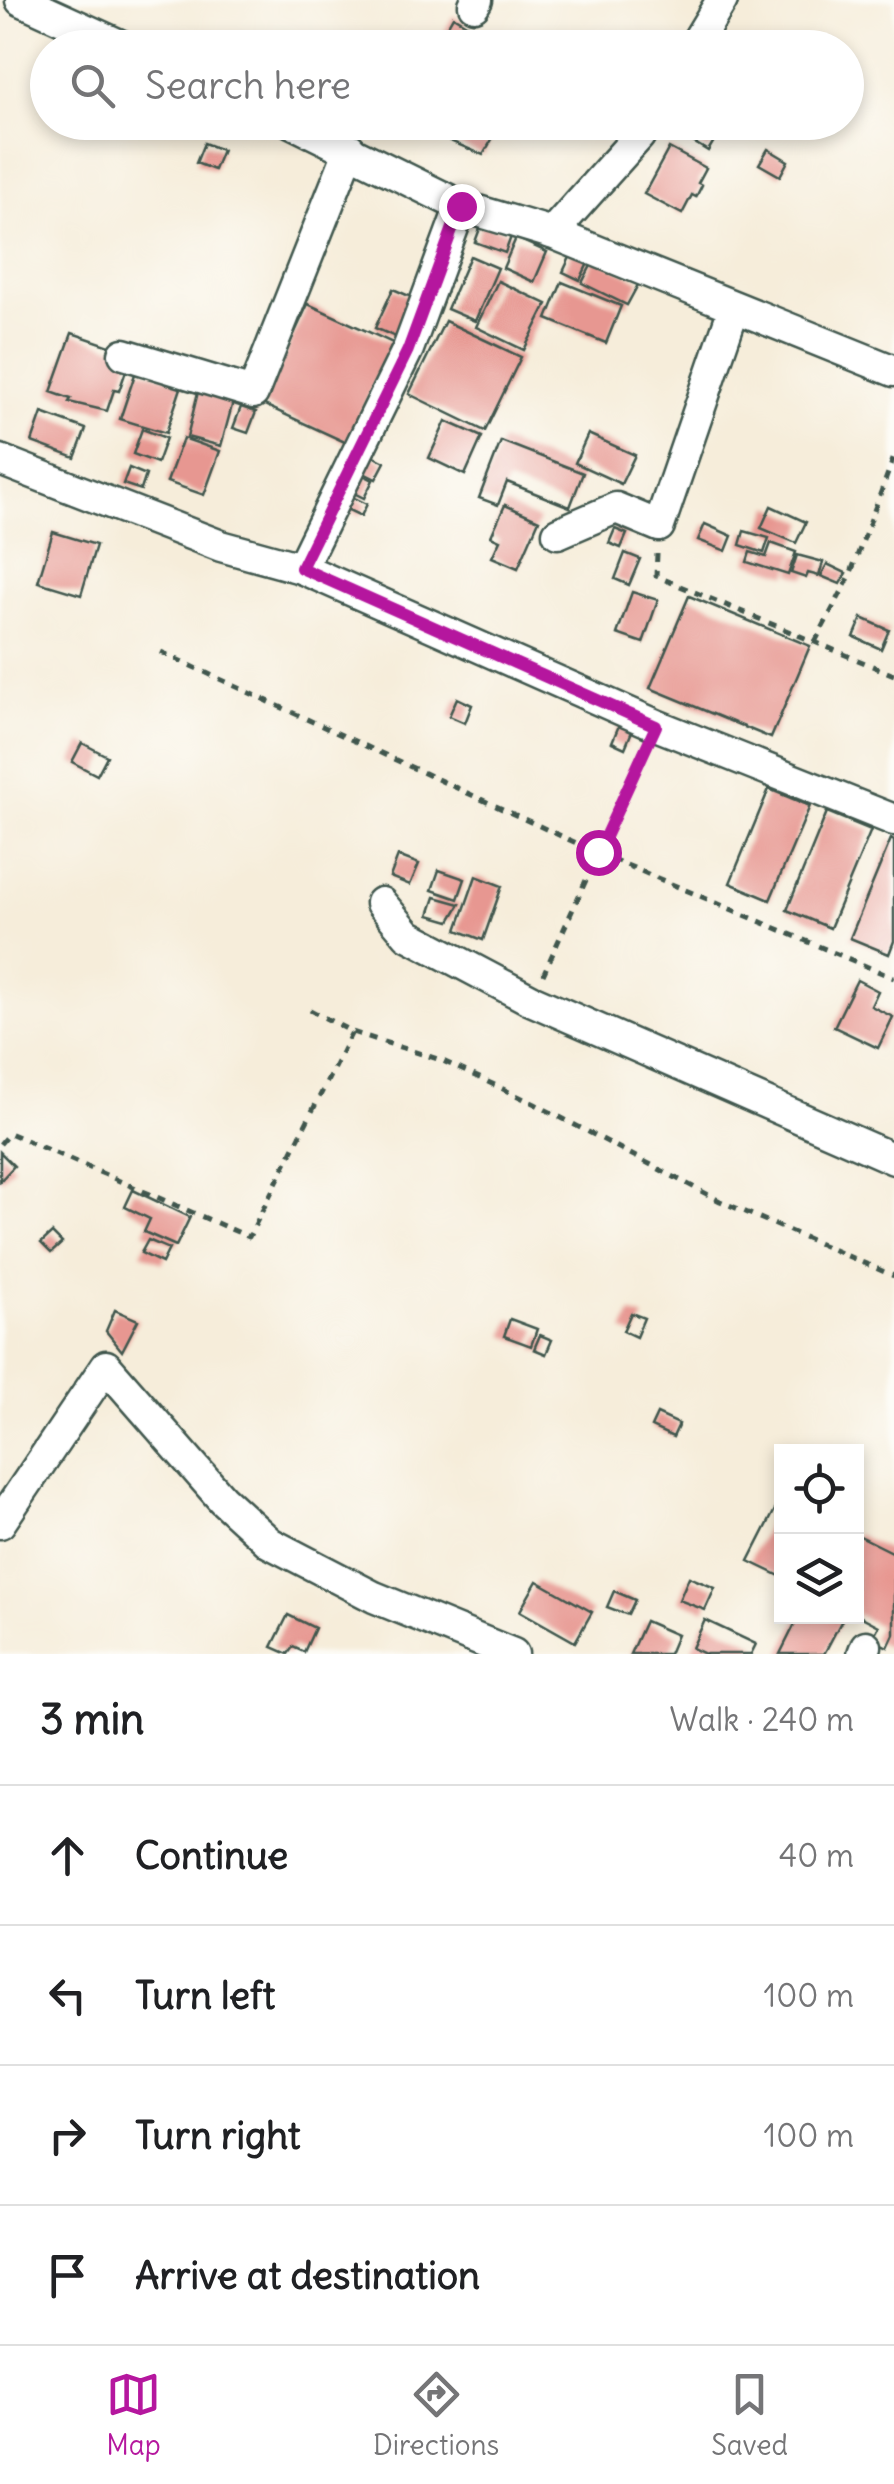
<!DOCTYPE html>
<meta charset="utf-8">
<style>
body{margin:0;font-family:Delius,sans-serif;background:#f6f6f6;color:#202124}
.controls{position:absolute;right:30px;bottom:30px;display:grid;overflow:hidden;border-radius:0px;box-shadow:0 5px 15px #0003}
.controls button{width:90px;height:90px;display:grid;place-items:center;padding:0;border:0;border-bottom:2px solid #e0e0e0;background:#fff;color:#202124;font:50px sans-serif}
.stop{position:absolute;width:30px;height:30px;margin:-22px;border:8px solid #b5179e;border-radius:50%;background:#fff}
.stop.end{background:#b5179e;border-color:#fff;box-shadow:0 2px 10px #0008}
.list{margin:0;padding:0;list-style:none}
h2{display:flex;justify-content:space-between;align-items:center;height:130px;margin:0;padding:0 40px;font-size:42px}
h2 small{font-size:32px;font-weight:400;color:#757577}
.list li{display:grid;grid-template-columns:65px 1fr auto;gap:30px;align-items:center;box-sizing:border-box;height:140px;padding:0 40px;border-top:2px solid #e0e0e0}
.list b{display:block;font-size:38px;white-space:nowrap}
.list em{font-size:32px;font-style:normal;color:#757577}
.icon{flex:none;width:55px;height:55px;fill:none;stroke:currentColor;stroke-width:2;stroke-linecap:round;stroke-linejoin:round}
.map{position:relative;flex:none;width:894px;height:1654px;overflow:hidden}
.search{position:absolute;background:#fff;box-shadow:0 5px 15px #0003;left:30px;right:30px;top:30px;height:110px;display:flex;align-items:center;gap:25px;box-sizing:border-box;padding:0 35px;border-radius:55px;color:#757577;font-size:38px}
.sheet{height:690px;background:#fff}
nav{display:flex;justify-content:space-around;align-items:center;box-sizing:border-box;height:140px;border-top:2px solid #e0e0e0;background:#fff;font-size:28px;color:#757577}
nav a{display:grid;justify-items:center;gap:5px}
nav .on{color:#b5179e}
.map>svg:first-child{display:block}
.building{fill:#e79791}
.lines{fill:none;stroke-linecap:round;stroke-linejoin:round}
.minor-casing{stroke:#3f574d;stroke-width:35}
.path{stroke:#3f574d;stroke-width:5;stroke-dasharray:8 8;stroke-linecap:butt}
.minor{stroke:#fff;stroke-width:30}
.route{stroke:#b5179e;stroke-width:12}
</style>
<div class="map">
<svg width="894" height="1654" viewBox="0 0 894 1654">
<rect width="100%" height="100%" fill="#fdfcf7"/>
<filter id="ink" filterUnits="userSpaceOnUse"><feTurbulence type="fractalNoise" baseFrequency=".01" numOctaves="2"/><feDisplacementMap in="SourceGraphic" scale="20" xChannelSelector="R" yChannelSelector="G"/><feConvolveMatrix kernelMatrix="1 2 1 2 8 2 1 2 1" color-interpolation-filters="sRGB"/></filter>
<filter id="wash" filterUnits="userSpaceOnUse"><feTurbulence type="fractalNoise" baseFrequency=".0048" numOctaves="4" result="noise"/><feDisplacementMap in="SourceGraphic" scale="40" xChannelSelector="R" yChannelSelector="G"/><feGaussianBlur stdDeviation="2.25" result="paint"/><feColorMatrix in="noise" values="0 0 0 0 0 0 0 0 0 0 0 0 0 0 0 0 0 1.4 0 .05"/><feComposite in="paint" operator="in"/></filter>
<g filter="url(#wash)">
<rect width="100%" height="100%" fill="#f6edda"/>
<g id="blocks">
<g class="building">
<polygon points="453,16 466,24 464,27 486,39 481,48 435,48"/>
<polygon points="440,122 502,122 483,155 450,141 452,138 436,130"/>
<polygon points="693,122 717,122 723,126 708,151 685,137"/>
<polygon points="204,143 222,150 214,170 196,163"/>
<polygon points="669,148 706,168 698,183 702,185 696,197 692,195 682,214 644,194"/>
<polygon points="768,149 788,161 780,176 759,164"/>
<polygon points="482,223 512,234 505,253 475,242"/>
<polygon points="516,238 547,252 534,282 503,268"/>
<polygon points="573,251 590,259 580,280 563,272"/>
<polygon points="470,256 498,268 475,321 447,309"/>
<polygon points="595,258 640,281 627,305 582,283"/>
<polygon points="498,281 547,304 524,350 476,327"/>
<polygon points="562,282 621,306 606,343 547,319"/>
<polygon points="393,289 416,299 398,338 375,328"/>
<polygon points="308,304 393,343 347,443 262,404"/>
<polygon points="445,321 521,357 485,431 409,394"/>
<polygon points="72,333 116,348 129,362 119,391 114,390 107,411 69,402 71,399 51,392"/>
<polygon points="137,368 183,382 166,433 120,419"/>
<polygon points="199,388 234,398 221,446 187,437"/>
<polygon points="241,407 256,412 248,433 233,428"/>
<polygon points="42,413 86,429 75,458 32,442"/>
<polygon points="446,421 482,437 465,475 429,458"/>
<polygon points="142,429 166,438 157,463 133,454"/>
<polygon points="588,434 635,455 621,484 575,463"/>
<polygon points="183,438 220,451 204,495 167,482"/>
<polygon points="501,441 583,473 570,507 507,482 498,505 479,498"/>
<polygon points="367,453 385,462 376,479 358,470"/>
<polygon points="129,468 146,475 141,490 123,484"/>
<polygon points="361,474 373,480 364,498 352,492"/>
<polygon points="350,496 367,504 361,516 344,508"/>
<polygon points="505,505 539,520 518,568 492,557 500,540 491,536"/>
<polygon points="771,506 806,522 796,543 761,528"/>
<polygon points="705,524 732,536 726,551 698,540"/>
<polygon points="615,529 627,534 621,548 609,543"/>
<polygon points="744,531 769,538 764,553 740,545"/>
<polygon points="53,532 96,545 81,595 38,582"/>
<polygon points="771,543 796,552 788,575 747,562 750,552 766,557"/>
<polygon points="625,553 640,559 629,585 615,579"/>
<polygon points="797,555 823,562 819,576 808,573 806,578 791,573"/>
<polygon points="827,564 846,573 840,584 821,576"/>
<polygon points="632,592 658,600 643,643 617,634"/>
<polygon points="689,596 810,646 771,738 650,688"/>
<polygon points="862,618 889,630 881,649 854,637"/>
<polygon points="457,698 472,705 465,723 449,716"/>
<polygon points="620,723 633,729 625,748 612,742"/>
<polygon points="82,743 107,756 97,775 72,762"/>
<polygon points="769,789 810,806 770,900 730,883"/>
<polygon points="827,812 871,830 830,928 787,910"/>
<polygon points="891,839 894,841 894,941 889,954 850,938"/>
<polygon points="398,856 419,864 410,885 390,877"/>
<polygon points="439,870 465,879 458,899 432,890"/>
<polygon points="476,876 502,886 483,940 457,930"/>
<polygon points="435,897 460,904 450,921 429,915"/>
<polygon points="857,980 878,991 871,1006 893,1017 878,1048 834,1027"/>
<polygon points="0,1152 14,1166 0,1181"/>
<polygon points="133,1190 190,1217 176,1246 144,1232 150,1219 125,1207"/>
<polygon points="52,1233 62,1243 51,1253 41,1243"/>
<polygon points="148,1240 169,1249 162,1263 141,1253"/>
<polygon points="115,1310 138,1320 122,1351 106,1331"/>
<polygon points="631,1313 644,1318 636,1337 623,1331"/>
<polygon points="510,1319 537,1329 531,1346 504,1336"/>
<polygon points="540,1335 552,1340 546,1354 534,1349"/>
<polygon points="657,1414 679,1424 673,1437 651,1427"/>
<polygon points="782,1496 782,1577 749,1561"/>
<polygon points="856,1534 894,1553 894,1634 888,1647 872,1639 879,1626 856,1614"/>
<polygon points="689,1577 715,1588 705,1610 679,1600"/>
<polygon points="537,1581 592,1612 575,1642 520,1611"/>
<polygon points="614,1591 635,1600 628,1615 607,1607"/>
<polygon points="288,1615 315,1628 304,1652 293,1647 288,1654 272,1647"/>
<polygon points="799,1616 844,1616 824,1654 780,1654"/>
<polygon points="705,1620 756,1644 751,1654 705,1654 692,1648"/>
<polygon points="645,1621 677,1635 669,1654 630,1654"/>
</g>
</g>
</g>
<g filter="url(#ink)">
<use href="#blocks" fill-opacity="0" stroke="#3f574d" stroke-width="2.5"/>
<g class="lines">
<g class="minor-casing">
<g id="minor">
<polyline points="21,0 126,48"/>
<polyline points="474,5 477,0"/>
<polyline points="693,48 722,0"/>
<polyline points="291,122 461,206 552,233 894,371"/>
<polyline points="552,233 639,136 647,122"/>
<polyline points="124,354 253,393 350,149"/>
<polyline points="0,460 221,546 301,568 656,725 894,820"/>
<polyline points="558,533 616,508 659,526 734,308"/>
<polyline points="301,568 408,349 461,206"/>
<polyline points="381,903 408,935 531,1000 894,1159"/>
<polyline points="0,1523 106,1366 222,1499 270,1543 374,1597 513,1654"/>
<polyline points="863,1654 866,1646"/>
</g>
</g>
<g class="path">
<polyline points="657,554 656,576 894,675"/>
<polyline points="815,642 849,578 894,457"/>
<polyline points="161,652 598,853 894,978"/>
<polyline points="543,975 646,748"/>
<polyline points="310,1010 352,1032 441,1060 535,1104 720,1201 894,1276"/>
<polyline points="0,1144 9,1133 249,1237 352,1032"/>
</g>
<use href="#minor" class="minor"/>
</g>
</g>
<g class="lines" filter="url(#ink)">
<polyline class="route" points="461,206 408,350 301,568 656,726 598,852"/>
</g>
</svg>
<div class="controls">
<button><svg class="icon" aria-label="locate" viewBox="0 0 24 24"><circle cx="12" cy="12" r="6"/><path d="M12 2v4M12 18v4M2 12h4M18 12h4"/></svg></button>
<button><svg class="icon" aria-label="layers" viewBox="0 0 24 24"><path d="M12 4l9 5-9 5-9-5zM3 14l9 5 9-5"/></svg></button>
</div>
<div class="stop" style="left:598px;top:852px"></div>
<div class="stop end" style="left:461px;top:206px"></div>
<div class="search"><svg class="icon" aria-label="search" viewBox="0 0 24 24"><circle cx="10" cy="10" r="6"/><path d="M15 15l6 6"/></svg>Search here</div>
</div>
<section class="sheet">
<h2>3 min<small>Walk · 240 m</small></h2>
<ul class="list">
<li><svg class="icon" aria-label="ahead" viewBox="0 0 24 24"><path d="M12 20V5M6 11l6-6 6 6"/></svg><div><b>Continue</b></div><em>40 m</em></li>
<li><svg class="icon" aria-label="left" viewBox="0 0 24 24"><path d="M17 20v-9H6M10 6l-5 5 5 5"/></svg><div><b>Turn left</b></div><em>100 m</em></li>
<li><svg class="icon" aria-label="right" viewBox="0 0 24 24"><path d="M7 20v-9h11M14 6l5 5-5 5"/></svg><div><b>Turn right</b></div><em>100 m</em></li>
<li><svg class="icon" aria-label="arrive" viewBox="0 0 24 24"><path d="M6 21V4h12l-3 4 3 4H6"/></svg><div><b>Arrive at destination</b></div></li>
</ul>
</section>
<nav>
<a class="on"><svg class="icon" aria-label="map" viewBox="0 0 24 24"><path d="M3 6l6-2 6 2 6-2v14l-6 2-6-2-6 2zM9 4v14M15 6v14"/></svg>Map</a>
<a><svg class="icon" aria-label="directions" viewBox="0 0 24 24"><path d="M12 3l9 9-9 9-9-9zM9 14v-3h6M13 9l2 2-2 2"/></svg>Directions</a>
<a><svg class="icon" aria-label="saved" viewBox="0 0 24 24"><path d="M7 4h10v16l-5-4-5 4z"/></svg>Saved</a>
</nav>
